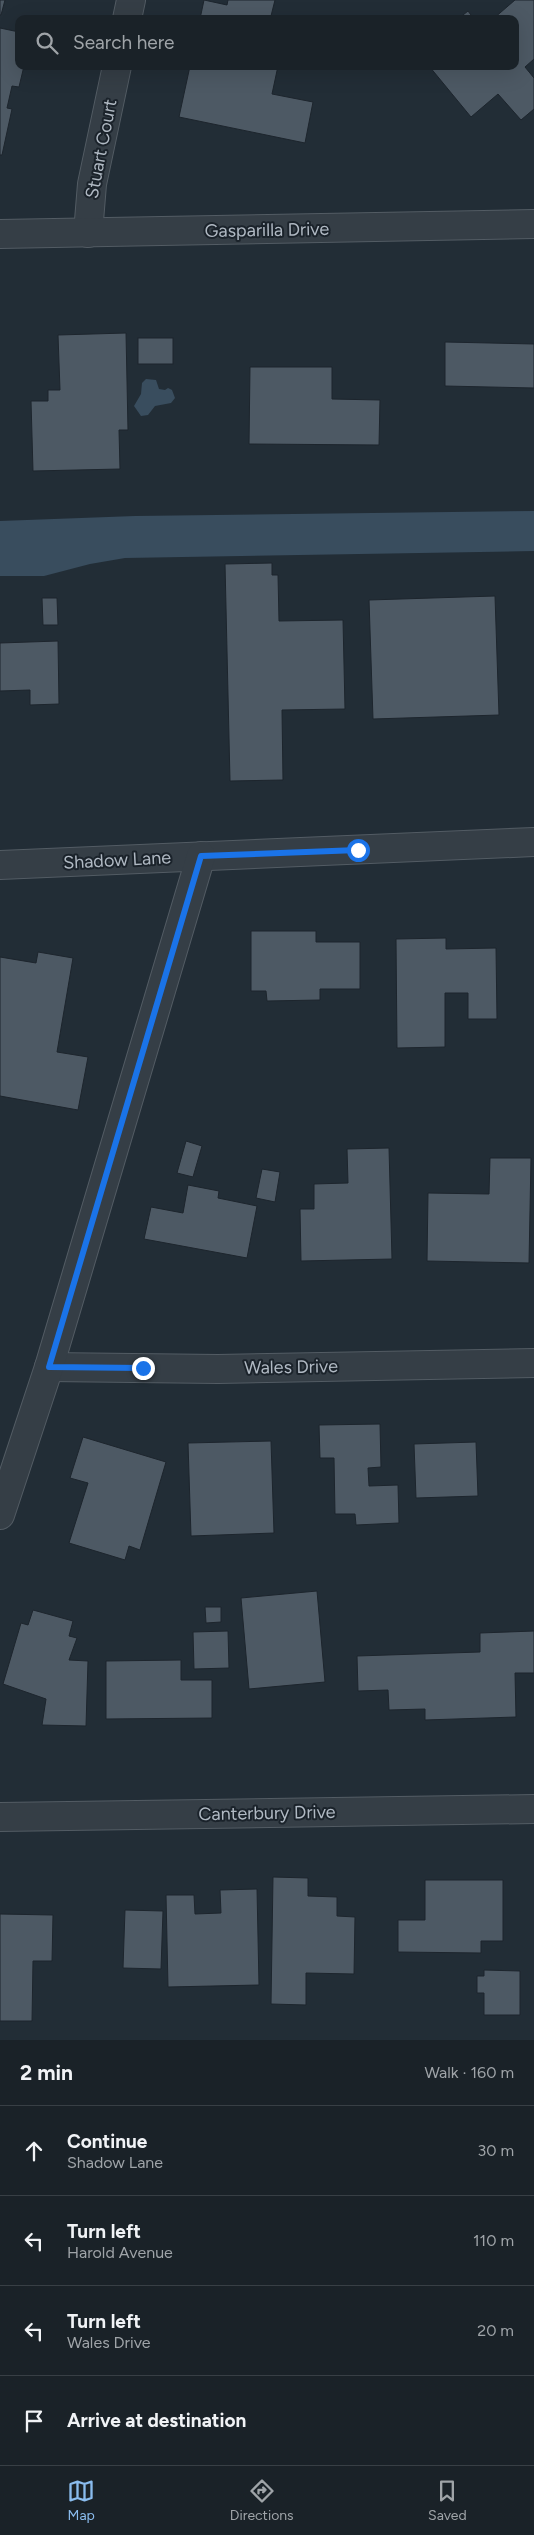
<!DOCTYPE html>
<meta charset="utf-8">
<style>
body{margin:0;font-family:Figtree,sans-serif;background:#272f34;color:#f1f3f6}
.stop{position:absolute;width:15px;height:15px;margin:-11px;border:4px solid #1a73e8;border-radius:50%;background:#fff}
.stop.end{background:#1a73e8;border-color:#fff;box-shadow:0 1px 5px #0008}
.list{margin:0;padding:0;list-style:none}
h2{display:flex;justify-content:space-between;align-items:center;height:65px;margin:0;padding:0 20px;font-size:21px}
h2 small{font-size:16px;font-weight:400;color:#9fa4a8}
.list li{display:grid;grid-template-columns:32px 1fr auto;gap:15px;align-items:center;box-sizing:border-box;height:90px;padding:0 20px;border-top:1px solid #383f45}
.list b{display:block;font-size:19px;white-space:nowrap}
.list p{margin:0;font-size:16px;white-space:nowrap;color:#9fa4a8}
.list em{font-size:16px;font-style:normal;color:#9fa4a8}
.icon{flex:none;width:28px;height:28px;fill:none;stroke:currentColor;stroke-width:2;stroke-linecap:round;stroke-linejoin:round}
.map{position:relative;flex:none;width:534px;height:2040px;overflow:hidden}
.search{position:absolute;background:#1a2228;box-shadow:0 5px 20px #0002;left:15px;right:15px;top:15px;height:55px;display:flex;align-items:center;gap:12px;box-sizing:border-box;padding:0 18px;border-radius:10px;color:#9fa4a8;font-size:19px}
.sheet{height:425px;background:#1a2228}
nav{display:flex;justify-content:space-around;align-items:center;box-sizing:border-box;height:70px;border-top:1px solid #383f45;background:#1a2228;font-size:14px;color:#9fa4a8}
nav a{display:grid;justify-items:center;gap:2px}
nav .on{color:#8abcee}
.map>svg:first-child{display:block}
.water{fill:#394d5e}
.building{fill:#4d5964;stroke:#1d252d}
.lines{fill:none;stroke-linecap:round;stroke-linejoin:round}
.minor-casing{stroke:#535c64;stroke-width:30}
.minor{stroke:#353e46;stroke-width:28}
.route{stroke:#1a73e8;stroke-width:6}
.labels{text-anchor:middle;stroke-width:4;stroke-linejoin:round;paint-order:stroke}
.street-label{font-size:18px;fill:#b0b9c3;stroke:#1b232b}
</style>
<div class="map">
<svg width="534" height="2040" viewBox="0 0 534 2040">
<rect width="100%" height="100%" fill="#222d36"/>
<g class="water">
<polygon points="146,379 156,380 159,389 165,390 168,388 172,390 175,398 171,403 155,406 148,415 141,416 134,406 141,394 142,383"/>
<polygon points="534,511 534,551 125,558 90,564 44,576 0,576 0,521 135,516"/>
</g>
<g class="building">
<polygon points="0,0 5,0 1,15 0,15"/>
<polygon points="204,0 227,5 228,0 275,0 271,16 284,19 200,19"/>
<polygon points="515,0 534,0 534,59 525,67 534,78 534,109 521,120 498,94 471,117 429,66 515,66 515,19 493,19"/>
<polygon points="468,11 474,19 458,19"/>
<polygon points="0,28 19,32 19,66 24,66 19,87 12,86 7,108 12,109 2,155 0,155"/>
<polygon points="190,66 278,66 272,94 313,102 305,143 179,117"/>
<polygon points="126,333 128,430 119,430 120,469 33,471 31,401 48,401 48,390 60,390 58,335"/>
<rect x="138" y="338" width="35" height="26"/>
<polygon points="445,342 534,344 534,388 445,386"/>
<polygon points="250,367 332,367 332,399 380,400 379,445 249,444"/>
<polygon points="272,563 272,575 278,575 279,621 343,620 345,709 282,710 283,780 230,781 225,564"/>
<polygon points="495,596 499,715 373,719 369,600"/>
<polygon points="42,598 57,598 58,625 43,625"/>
<polygon points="58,641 59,704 30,705 30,690 0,691 0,643"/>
<polygon points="251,931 316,931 316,942 360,942 360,989 320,989 320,1000 267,1001 266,991 251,991"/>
<polygon points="446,938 446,949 496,948 497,1019 468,1019 468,993 445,993 445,1047 397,1048 396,939"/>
<polygon points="38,952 73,958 57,1052 88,1057 78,1110 0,1096 0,957 36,963"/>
<polygon points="186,1141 202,1146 193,1177 177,1173"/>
<polygon points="389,1148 392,1259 301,1261 300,1209 314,1209 314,1184 348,1183 347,1149"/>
<polygon points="490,1158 531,1158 529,1263 427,1261 428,1193 489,1194"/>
<polygon points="262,1169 280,1172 275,1202 256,1198"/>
<polygon points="188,1185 219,1191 218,1198 257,1206 247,1258 144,1239 151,1207 183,1213"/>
<polygon points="380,1424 381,1467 368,1468 369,1486 398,1485 399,1523 356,1525 355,1514 335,1514 334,1458 320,1458 319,1425"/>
<polygon points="83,1437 166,1462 140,1550 129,1546 125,1560 69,1543 88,1483 70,1478"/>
<polygon points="271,1441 274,1533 191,1536 188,1443"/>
<polygon points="476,1442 478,1496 416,1498 414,1444"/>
<polygon points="317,1591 325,1682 249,1689 241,1598"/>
<polygon points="205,1607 221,1607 221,1622 206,1623"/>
<polygon points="33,1610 73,1621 69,1636 77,1638 69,1660 88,1661 86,1726 42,1725 46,1699 3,1684 21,1623 28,1625"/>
<polygon points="228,1631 229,1668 194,1669 193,1632"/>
<polygon points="534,1631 534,1673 515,1673 516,1717 425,1720 425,1709 389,1710 388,1690 358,1691 357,1656 480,1652 480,1633"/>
<polygon points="181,1660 181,1680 212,1680 212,1718 106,1719 106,1661"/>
<polygon points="273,1877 308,1878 308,1896 337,1897 337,1916 355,1917 354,1974 306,1973 306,2005 271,2004"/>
<polygon points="425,1880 503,1880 503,1941 481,1941 481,1953 398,1952 398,1920 425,1920"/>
<polygon points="257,1889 259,1985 168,1987 166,1895 194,1895 195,1914 221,1913 220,1890"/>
<polygon points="125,1910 163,1911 161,1969 123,1968"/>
<polygon points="0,1914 53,1915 52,1961 33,1961 32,2021 0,2021"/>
<polygon points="484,1970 520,1971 520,2015 484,2015 484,1993 477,1993 477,1976 484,1976"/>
</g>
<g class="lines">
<g class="minor-casing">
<g id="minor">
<polyline points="127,19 131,0"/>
<polyline points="88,233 92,184 117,66"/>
<polyline points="0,234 534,224"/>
<polyline points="0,865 534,842"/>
<polyline points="49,1367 218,1369 534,1363"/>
<polyline points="0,1515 49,1367 201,856"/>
<polyline points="0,1817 534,1809"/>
</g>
</g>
<use href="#minor" class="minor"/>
</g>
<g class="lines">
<polyline class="route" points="143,1368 49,1367 201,856 358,850"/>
</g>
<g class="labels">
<g class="street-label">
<text transform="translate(101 149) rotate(-79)" y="6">Stuart Court</text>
<text transform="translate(267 230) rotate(-1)" y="6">Gasparilla Drive</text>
<text transform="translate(117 860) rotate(-3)" y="6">Shadow Lane</text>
<text transform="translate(291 1367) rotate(-1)" y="6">Wales Drive</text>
<text transform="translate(267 1813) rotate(-1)" y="6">Canterbury Drive</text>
</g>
</g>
</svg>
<div class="stop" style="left:358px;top:850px"></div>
<div class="stop end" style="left:143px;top:1368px"></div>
<div class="search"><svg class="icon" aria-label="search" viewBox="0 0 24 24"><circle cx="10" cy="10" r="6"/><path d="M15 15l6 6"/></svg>Search here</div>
</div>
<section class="sheet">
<h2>2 min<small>Walk · 160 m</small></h2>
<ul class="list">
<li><svg class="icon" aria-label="ahead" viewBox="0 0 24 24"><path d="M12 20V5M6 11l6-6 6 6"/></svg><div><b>Continue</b><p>Shadow Lane</p></div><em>30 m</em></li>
<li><svg class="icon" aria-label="left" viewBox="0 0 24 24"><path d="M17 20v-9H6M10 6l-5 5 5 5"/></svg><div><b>Turn left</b><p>Harold Avenue</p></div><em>110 m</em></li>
<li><svg class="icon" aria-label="left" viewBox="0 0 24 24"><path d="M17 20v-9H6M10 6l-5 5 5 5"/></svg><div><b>Turn left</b><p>Wales Drive</p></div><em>20 m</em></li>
<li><svg class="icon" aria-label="arrive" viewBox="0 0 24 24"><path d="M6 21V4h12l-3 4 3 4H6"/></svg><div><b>Arrive at destination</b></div></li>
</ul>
</section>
<nav>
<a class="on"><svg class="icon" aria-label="map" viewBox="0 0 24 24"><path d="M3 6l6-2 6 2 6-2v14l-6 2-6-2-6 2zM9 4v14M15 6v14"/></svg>Map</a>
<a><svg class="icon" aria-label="directions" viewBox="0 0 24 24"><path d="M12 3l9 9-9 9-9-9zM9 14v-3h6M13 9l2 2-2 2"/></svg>Directions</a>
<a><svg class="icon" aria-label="saved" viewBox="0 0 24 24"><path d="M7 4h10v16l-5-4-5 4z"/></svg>Saved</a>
</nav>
